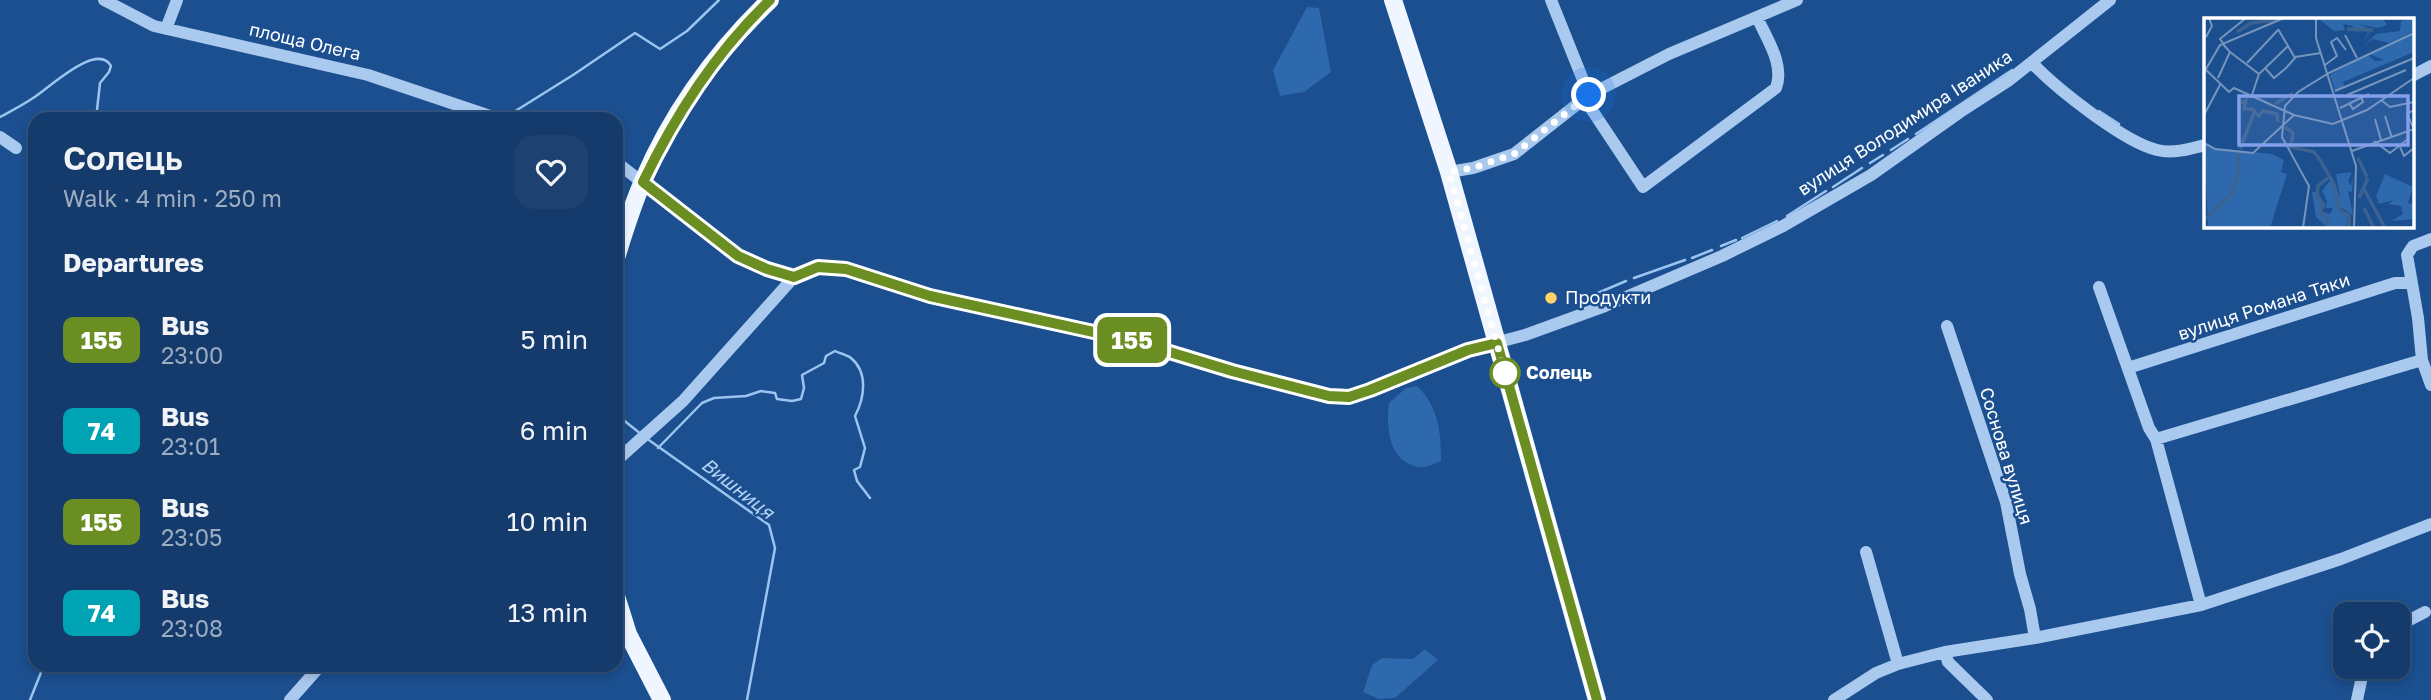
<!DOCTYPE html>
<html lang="en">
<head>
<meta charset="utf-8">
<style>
  :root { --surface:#143b6b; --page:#1d4271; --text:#f1f3f6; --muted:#9dadc1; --line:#33557e }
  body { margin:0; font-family:"Golos Text",sans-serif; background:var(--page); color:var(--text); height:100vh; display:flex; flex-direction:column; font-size:26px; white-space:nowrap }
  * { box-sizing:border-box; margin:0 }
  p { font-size:23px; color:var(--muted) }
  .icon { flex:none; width:38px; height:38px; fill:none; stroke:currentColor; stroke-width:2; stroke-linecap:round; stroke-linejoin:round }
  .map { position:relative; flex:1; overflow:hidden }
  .sheet { position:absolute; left:28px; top:112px; width:595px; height:560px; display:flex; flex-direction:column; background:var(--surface); border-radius:21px; box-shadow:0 4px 10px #0003,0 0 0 2px var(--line) }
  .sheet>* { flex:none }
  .badge { padding:0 14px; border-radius:10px; font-size:24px; line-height:46px }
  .tools { position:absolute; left:2333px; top:602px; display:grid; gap:14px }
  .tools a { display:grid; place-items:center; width:77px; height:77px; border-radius:14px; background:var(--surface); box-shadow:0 4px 10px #0003,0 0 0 2px var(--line); font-size:35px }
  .you { position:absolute; width:35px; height:35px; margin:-18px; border:5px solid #fff; border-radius:50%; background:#1a73e8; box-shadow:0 0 0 10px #1a73e833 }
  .map>.badge { position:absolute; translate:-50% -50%; box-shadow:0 0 0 4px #fff }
  h2 { padding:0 35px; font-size:26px; line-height:63px }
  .round { display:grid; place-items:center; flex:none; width:74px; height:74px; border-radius:21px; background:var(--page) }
  .overview { display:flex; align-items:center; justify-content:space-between; height:119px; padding:0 35px }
  h1 { font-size:33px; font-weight:600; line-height:52px }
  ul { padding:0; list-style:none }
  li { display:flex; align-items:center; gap:21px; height:91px; padding:0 35px }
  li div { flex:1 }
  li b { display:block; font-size:26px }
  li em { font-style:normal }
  li .badge { min-width:77px; font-weight:700; text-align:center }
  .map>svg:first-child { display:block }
  .green { fill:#2e69ad }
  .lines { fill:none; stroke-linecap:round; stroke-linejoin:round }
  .stream { stroke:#9cc4f0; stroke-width:2.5 }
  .minor { stroke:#a9c9ee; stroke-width:12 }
  .major { stroke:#f0f6ff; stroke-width:18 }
  .line-casing { stroke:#fff; stroke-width:16 }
  .line { stroke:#6b8e23; stroke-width:10 }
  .walk { stroke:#fff; stroke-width:7; stroke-dasharray:0 12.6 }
  .poi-dot { fill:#ffd166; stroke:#1b4f8f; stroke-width:2.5 }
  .stop-dot { fill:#fff; stroke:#6b8e23; stroke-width:3.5 }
  .labels { text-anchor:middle; stroke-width:5; stroke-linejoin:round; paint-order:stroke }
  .street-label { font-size:18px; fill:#fff; stroke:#1b4f8f }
  .poi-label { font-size:18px; fill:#fff; stroke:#1b4f8f; text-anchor:start }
  .stop-label { font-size:18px; font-weight:bold; fill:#fff; stroke:#1b4f8f; text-anchor:start }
  .water-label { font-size:19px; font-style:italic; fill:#b5d3f5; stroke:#1b4f8f }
  .inset-river { fill:none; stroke:#3c6290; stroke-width:3.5 }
  .inset-road { fill:none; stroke:#7695bc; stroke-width:2 }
  .view { fill:#839eea; fill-opacity:0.15; stroke:#839eea; stroke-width:3.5 }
  .inset-edge { fill:none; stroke:#fff; stroke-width:3.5 }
</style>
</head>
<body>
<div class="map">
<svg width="2431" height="700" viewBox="0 0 2431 700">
  <rect width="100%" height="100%" fill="#1b4f8f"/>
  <path class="green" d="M 1307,7 L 1319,8 L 1331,72 L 1304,92 L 1280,96 L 1273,70 Z
    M 1417,386 C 1439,407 1441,433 1441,461 C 1434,464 1426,468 1419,467 C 1388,462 1386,427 1389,403 L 1406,388 Z
    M 1425,649 L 1438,660 L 1395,698 L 1379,699 L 1363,692 L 1372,665 L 1382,658 L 1413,659 Z"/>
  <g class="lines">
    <path class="stream" d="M 2099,111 L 2119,124
      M 509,115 L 573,75 L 635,33 L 660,49 L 687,31 L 719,0
      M 0,117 C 11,111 23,105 33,98 C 48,89 97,41 111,66 L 109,72 L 100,83 L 96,119
      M 1916,134 L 2012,70
      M 1891,150 L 1908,139
      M 1870,163 L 1883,155
      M 1833,187 L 1862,168
      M 1787,216 L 1826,191
      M 1742,238 L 1777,221
      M 1721,246 L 1736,240
      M 1692,258 L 1712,250
      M 1634,278 L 1685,260
      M 1586,298 L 1626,281
      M 617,415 L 641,434
      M 646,438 L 769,525 L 775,548 L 747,700
      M 658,448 L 702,403 L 714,398 L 746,396 L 761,391 L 775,393 L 777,399 L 792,401 L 801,399 L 804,388 L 802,375 L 824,363 L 826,356 L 835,351 C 839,353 847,355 851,358 C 869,373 864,399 855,416 L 865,448 L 860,467 L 854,470 L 857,481 L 870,498
      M 30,700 L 44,665"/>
    <path class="minor" d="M 104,0 L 154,26 L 368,75 L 499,119
      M 1551,0 L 1589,95
      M 166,29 L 177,0
      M 2033,64 C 2057,89 2124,142 2157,150 C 2173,154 2190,149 2205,145
      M 2412,76 L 2431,66
      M 1584,98 L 1643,187 L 1776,88 C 1785,64 1766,38 1757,17
      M 0,137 L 16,148
      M 616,162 L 738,256 L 767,269 L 794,277
      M 1449,172 L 1473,168 L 1514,154 L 1589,95 L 1669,54 L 1797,0
      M 2431,239 L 2413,246 L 2407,255 L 2418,318 L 2422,360 L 2431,385
      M 2099,287 L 2149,428 L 2156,439 L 2201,605
      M 1947,326 L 2006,502 L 2020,574 L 2030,609 L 2035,638
      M 2128,368 L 2395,283 L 2411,283
      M 2156,439 L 2422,360
      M 616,461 L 683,401 L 794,277 L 818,267 L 846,269 L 930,296 L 1130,340 L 1281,385 L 1329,396 L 1349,397 L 1468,350 L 1525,335 L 1605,306 L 1722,256 L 1783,226 L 1871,175 L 1960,112 L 2008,81 L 2110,0
      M 1866,552 L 1898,664
      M 2398,626 L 2425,612
      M 1945,652 L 1948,662 L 1987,700
      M 290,700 L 321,665
      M 1834,700 L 1876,673 L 1898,664 L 1945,652 L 2035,638 L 2201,605 L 2341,559 L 2431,524
      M 2357,700 L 2364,667"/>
    <path class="major" d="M 1393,0 L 1449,172 L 1597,700
      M 616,258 C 624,232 632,206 643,181 C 672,113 717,51 770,0
      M 616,596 L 628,634 L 662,700"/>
  </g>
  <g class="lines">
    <defs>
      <path id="line" d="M 770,0 C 715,53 676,114 643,182 L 738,256 L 767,269 L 794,277 L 818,267 L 846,269 L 930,296 L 1130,340 L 1232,371 L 1329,396 L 1349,397 L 1370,390 L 1468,350 L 1497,343 L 1597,700"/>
    </defs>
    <use href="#line" class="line-casing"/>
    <use href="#line" class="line"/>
    <path class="walk" d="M 1505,373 L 1449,172 L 1473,168 L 1514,154 L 1589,95"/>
  </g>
  <circle class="poi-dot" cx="1551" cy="298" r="7"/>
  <circle class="stop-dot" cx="1505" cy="373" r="14"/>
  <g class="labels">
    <g class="street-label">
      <text transform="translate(305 42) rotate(13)" y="6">площа Олега</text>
      <text transform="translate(1905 123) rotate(-33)" y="6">вулиця Володимира Іваника</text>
      <text transform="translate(2264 307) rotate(-18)" y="6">вулиця Романа Тяки</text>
      <text transform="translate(2006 456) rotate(73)" y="6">Соснова вулиця</text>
    </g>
    <g class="poi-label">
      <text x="1565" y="304">Продукти</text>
    </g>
    <g class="stop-label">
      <text x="1526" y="379">Солець</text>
    </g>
    <g class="water-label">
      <text transform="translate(738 488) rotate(38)" y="7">Вишниця</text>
    </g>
  </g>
  <g transform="translate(2204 18)">
    <rect width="210" height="210" fill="#1b4f8f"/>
    <path d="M 114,0 L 184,0 L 179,1 L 183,7 L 174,10 L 153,6 L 167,11 L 160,24 L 164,14 L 160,12 L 152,14 L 149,8 L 139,6 L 141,12 L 130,13 ZM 209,0 L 210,13 L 185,25 L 169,21 L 157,31 L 172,16 L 196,13 L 197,3 ZM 210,16 L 210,34 L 139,64 L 141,70 L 131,73 L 126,57 L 163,36 L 171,43 L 180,42 L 165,36 ZM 0,124 L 10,130 L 68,136 L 80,142 L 77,154 L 83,156 L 66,210 L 0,210 L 4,206 ZM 148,154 L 144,163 L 147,168 L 149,158 L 148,174 L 144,173 L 149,197 L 136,189 L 143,198 L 143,210 L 124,210 L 112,199 L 108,174 L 113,174 L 122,187 L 117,193 L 126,196 L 129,190 L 122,190 L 123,183 L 118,173 L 128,160 L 136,179 L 132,156 ZM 181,156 L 209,169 L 204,185 L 210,186 L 210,201 L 187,203 L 199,196 L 197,188 L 184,186 L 190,182 L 175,186 L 172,178 Z" fill="#2e69ad"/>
    <path class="inset-river" d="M 143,11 L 169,12M 33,14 L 47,5 L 71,2M 37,85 L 42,82 L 40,91 L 48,91 L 55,98 L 59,93 L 73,96 L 74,104M 71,86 L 89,75M 81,109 L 89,115 L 87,129 L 110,134 L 116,142 L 130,166 L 136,193 L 145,197 L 145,210M 36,131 L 50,95M 154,140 L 163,159M 160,171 L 181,210M 155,180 L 164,160M 160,190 L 170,210M 0,202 L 27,177 L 35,154 L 34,136M 123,210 L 124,201 L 116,195 L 119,187 L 113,179 L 114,168 L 124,160"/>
    <path class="inset-road" d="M 112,0 L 112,20 L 152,148 L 150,210M 141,17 L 153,40M 2,19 L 8,8 L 5,0M 19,25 L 16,21 L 42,0M 26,34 L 55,56M 91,39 L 117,35M 43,45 L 74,12M 121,47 L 133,38 L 127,24 L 133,20 L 142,32M 0,50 L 25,74 L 30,70 L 90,97M 61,50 L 70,60 L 82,50 L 91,40 L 84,28M 2,51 L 16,27 L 80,0M 14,60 L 26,34 L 18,25M 131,73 L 210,40M 143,77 L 202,52M 47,80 L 55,56 L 84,28 L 74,11M 177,82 L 186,89 L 210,84M 145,85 L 149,91 L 159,84 L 157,79M 136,90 L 165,76M 0,97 L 17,65M 181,98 L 188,120M 171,101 L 177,122M 210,111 L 203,96 L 210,92M 170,123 L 186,135 L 204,121M 0,125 L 11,131 L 49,135 L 90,97 L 129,106 L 163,92 L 210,60M 196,129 L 200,138 L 210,130M 148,133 L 210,111M 99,210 L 105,168 L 78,119 L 81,88 L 94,74 L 125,55 L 210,15"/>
    <path class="view" d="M 35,78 L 204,78 L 204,127 L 35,127 Z"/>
    <rect width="210" height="210" class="inset-edge"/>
  </g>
</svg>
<div class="tools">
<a><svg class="icon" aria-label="locate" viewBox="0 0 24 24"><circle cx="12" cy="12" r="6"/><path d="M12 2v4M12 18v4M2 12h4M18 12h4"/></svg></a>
</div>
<div class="you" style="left:1589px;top:95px"></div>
<b class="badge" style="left:1132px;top:340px;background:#6b8e23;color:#fff">155</b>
<section class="sheet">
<div class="overview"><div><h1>Солець</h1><p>Walk · 4 min · 250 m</p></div><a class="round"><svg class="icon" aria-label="heart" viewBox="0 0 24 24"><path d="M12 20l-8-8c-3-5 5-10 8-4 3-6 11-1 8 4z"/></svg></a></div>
<h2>Departures</h2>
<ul>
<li><span class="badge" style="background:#6b8e23;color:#fff">155</span><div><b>Bus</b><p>23:00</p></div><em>5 min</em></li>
<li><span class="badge" style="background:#00a3b4;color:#fff">74</span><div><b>Bus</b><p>23:01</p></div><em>6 min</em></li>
<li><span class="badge" style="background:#6b8e23;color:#fff">155</span><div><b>Bus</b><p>23:05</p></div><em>10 min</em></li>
<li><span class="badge" style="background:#00a3b4;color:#fff">74</span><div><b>Bus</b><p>23:08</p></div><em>13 min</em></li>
</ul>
</section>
</div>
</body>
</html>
